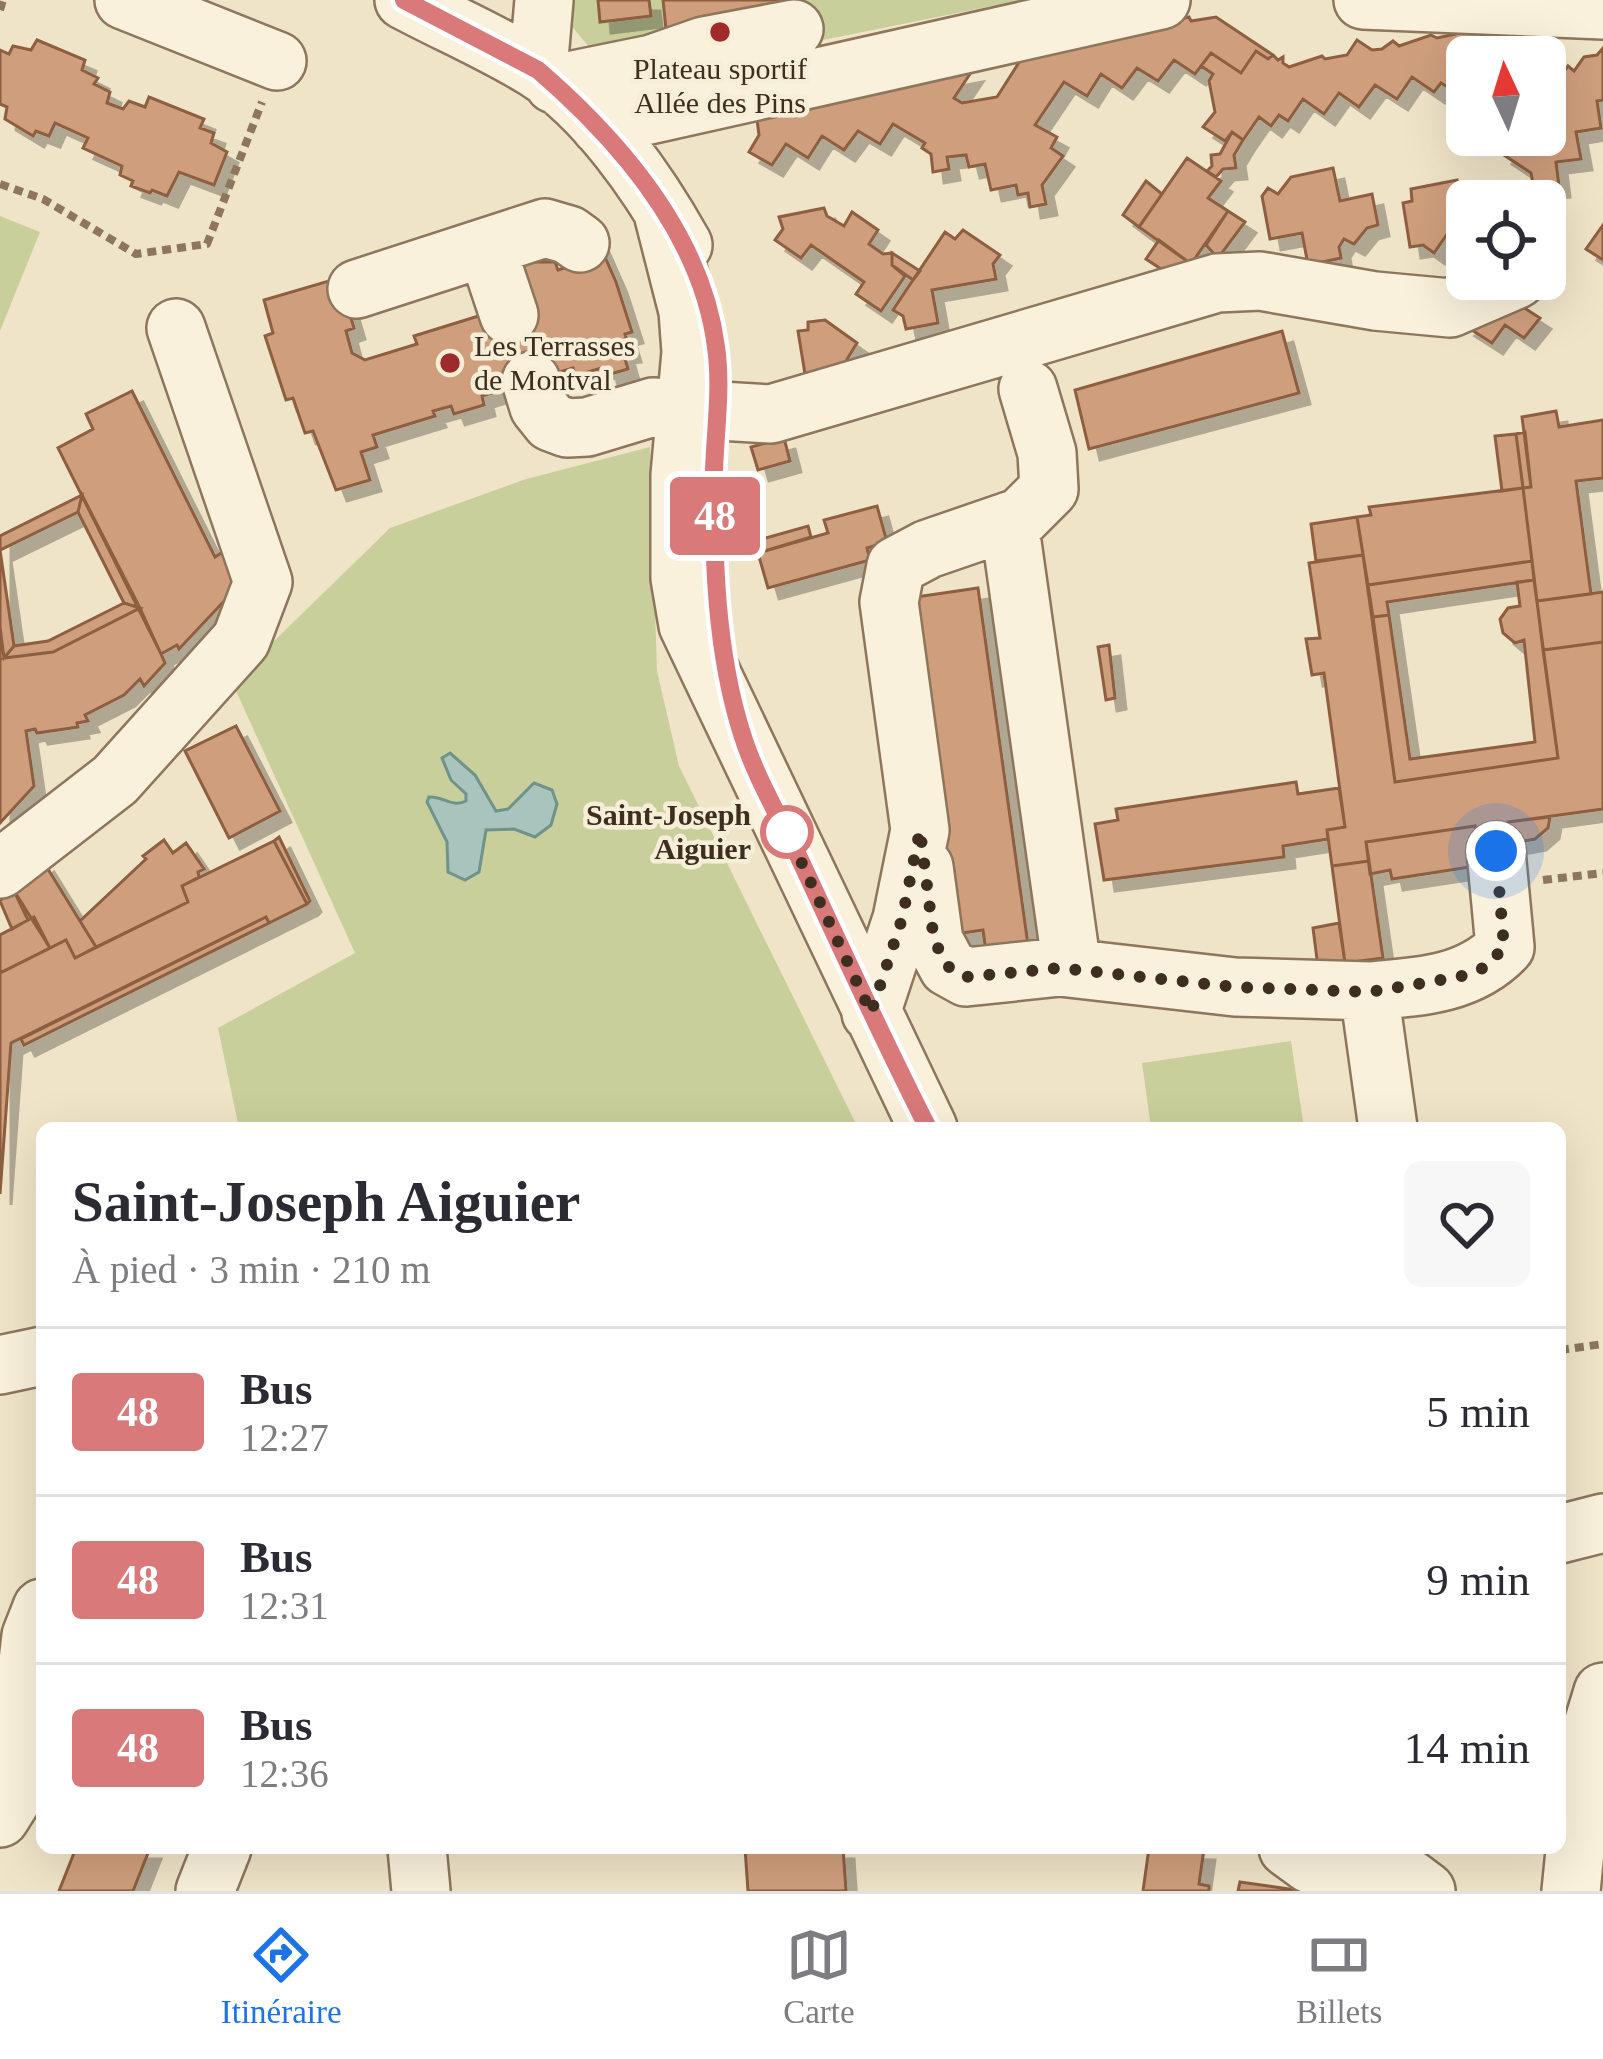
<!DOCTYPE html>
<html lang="fr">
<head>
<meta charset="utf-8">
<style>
  :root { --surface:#fff; --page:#f7f7f7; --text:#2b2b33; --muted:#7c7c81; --line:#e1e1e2; --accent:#1a73e8 }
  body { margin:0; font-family:Georgia,serif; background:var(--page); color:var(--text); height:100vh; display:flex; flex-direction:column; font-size:45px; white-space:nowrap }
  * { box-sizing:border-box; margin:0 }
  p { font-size:39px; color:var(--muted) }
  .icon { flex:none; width:66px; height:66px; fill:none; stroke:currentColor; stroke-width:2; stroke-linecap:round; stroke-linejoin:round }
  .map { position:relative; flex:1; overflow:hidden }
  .drawer { position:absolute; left:36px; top:1122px; width:1530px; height:732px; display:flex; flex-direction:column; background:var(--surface); border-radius:18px; box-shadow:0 12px 48px #0002 }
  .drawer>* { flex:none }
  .badge { padding:0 24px; border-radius:9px; font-size:42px; line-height:78px }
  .needle { width:78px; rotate:356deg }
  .buttons { position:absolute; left:1446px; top:36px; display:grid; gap:24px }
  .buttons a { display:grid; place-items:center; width:120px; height:120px; border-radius:18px; background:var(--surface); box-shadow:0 12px 48px #0002; font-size:60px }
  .you { position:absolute; width:60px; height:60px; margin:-30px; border:9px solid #fff; border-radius:50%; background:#1a73e8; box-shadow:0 0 0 18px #1a73e833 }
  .map>.badge { position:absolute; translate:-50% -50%; box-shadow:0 0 0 6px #fff }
  .round { display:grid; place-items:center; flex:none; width:126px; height:126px; border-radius:18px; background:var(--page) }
  .summary { display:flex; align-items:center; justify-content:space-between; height:204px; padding:0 36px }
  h1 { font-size:57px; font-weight:600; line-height:90px }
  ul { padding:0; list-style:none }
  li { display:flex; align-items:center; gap:36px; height:168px; padding:0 36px; border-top:3px solid var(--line) }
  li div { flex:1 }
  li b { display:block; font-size:45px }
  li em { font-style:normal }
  li .badge { min-width:132px; font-weight:700; text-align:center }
  .menu { display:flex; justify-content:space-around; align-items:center; height:168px; border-top:3px solid var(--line); background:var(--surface); font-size:33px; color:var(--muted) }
  .menu a { display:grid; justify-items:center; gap:6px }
  .menu .selected { color:var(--accent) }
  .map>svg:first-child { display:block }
  .green { fill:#c9cf9b }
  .water { fill:#a9c4bc; stroke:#6f938a; stroke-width:3 }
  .building { fill:#cf9f7d; stroke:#8d5f41; stroke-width:3; filter:url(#shadow) }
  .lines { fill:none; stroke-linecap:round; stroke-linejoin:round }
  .minor-casing { stroke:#8d765c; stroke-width:62 }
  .path { stroke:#8d765c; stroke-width:8; stroke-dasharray:9 6; stroke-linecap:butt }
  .minor { stroke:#faf1dc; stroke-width:57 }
  .line-casing { stroke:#fff; stroke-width:27 }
  .line { stroke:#d9797a; stroke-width:18 }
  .walk { stroke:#3d2e20; stroke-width:12; stroke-dasharray:0 21.6 }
  .poi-dot { fill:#9e2a2b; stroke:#f7eed8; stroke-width:4.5 }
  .stop-dot { fill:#fff; stroke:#d9797a; stroke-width:6 }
  .labels { text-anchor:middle; stroke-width:9; stroke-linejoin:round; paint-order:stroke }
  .poi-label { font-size:30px; fill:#3d2e20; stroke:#f7eed8 }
  .stop-label { font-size:30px; font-weight:bold; fill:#3d2e20; stroke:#f7eed8; text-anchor:end }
</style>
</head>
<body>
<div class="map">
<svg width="1603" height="1891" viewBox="0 0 1603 1891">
  <defs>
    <filter id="shadow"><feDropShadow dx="11" dy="11" stdDeviation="0" flood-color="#0004"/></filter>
  </defs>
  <rect width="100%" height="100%" fill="#f0e4c8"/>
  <path class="green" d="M 517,0 L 1022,0 L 608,83 L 595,54 L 558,10 Z
    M 0,216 L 40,232 L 0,331 Z
    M 650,447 L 657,671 L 679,766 L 858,1128 L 239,1128 L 218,1028 L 355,953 L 232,682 L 390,528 L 526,479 Z
    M 1291,1041 L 1304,1128 L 1151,1128 L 1142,1063 Z"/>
  <path class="water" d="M 450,753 L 475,775 L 496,811 L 508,809 L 534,783 L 552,790 L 557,804 L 551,825 L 535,837 L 514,829 L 486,830 L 479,872 L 465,880 L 448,872 L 447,842 L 427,802 L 429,797 C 443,796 452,808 466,801 L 466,794 L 451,780 L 442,758 Z"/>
  <path class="building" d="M 598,0 L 649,0 L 651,16 L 600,22 Z
    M 663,0 L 782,0 L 784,16 L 666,29 Z
    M 1189,17 L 1191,21 L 1216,17 L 1273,55 L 1268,59 L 1256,51 L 1241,73 L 1211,53 L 1195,74 L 1174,60 L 1158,81 L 1137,68 L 1122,88 L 1101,74 L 1087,96 L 1064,82 L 1035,125 L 1057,137 L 1051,148 L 1063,156 L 1042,185 L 1046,204 L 1030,207 L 1028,193 L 1018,195 L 1016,185 L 991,190 L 985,164 L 969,167 L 966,155 L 947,157 L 949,169 L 933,172 L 931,154 L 922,148 L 925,143 L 893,124 L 880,144 L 858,131 L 844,150 L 822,136 L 808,158 L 786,144 L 772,165 L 749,152 L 759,135 L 756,112 L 972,71 L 954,98 L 962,103 L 997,97 L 1025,53 Z
    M 1474,30 L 1514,57 L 1467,57 L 1467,105 L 1460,100 L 1462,96 L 1441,83 L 1434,92 L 1412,77 L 1397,99 L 1375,85 L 1359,107 L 1339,93 L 1324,114 L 1303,99 L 1288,121 L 1279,115 L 1271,126 L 1259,117 L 1243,140 L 1232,132 L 1225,141 L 1203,127 L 1215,112 L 1209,81 L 1213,74 L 1201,66 L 1211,53 L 1241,73 L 1256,51 L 1268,59 L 1273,55 L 1278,60 L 1283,57 L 1283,63 L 1289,67 L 1322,56 L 1325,59 L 1347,55 L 1357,40 L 1372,50 L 1382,49 L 1393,41 L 1399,46 L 1431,35 L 1437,38 Z
    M 37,40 L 85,60 L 82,70 L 98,78 L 94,84 L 110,92 L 107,103 L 123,109 L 129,101 L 145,107 L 149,97 L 204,119 L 200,128 L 214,133 L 211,143 L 227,152 L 214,185 L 179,172 L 167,196 L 152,190 L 150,193 L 131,186 L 133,181 L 120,175 L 122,166 L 83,148 L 88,138 L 55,123 L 49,136 L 36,131 L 33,136 L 5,119 L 7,107 L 0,104 L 0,50 L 9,54 L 13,46 L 31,50 Z
    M 1603,48 L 1603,100 L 1597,101 L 1601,128 L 1576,132 L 1581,159 L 1556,162 L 1559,186 L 1534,190 L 1531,173 L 1501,153 L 1507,144 L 1500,136 L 1545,135 L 1545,73 L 1565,70 L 1568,66 L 1574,71 L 1584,57 L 1597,55 Z
    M 1232,132 L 1243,140 L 1234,155 L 1236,168 L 1223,169 L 1216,177 L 1207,171 L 1212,166 L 1211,155 L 1220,154 Z
    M 1187,158 L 1221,181 L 1208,198 L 1228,211 L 1191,264 L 1139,227 Z
    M 1333,168 L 1340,201 L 1372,194 L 1378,225 L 1367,228 L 1354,244 L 1344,239 L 1339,247 L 1341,258 L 1308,265 L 1302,233 L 1270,239 L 1262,196 L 1268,188 L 1278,194 L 1291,177 Z
    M 1457,180 L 1458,190 L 1470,201 L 1434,253 L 1423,245 L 1410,247 L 1403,203 L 1412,201 L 1411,189 Z
    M 1146,181 L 1162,194 L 1139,227 L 1123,215 Z
    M 824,208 L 827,216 L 844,226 L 852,212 L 878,230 L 869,244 L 883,254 L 892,253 L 892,265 L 905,276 L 881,311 L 856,294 L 864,282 L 811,245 L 801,258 L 775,240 L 783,229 L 779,217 Z
    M 1228,211 L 1245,222 L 1218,258 L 1206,245 Z
    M 1603,225 L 1603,260 L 1586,249 Z
    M 963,230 L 1000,255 L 993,264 L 996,279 L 932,290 L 938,323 L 906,329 L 903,316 L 893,310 L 945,232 L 955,239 Z
    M 597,239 L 616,282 L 632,332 L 625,334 L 630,351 L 623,352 L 628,369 L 607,375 L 605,367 L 575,376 L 573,368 L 482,396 L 484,405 L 454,414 L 451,406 L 433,411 L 435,416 L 373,435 L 377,447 L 361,452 L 370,480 L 336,490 L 313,431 L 305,433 L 293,398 L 286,400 L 265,336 L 273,333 L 264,300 L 339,278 L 354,328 L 346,331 L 352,353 L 365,360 L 417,344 L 414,336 L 498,310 L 500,318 L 536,307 L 522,262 L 555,262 L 558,270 L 573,265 Z
    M 1159,240 L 1191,264 L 1181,282 L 1146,259 Z
    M 892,253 L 920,271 L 913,280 L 892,265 Z
    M 1509,298 L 1540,318 L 1524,338 L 1505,325 L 1492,343 L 1464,325 Z
    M 825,320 L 857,343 L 833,382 L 805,374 L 798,331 L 808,330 L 808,322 Z
    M 1282,331 L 1299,393 L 1089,449 L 1075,390 Z
    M 132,391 L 215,557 L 226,550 L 243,581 L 179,649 L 177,645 L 161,654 L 58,448 L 93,429 L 86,414 Z
    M 1556,411 L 1559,427 L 1603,420 L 1603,478 L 1576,481 L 1591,594 L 1537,601 L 1523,488 L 1531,487 L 1522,417 Z
    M 1525,432 L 1531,487 L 1523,488 L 1516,434 Z
    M 1516,434 L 1523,488 L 1502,491 L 1495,436 Z
    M 784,438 L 790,461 L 758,470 L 751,447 Z
    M 1523,488 L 1532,561 L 1368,585 L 1357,517 L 1371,515 L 1369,507 Z
    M 82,495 L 78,512 L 0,550 L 0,536 Z
    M 82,495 L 140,608 L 124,603 L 78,512 Z
    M 877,506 L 887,542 L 867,548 L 870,560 L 768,588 L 758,553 L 828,533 L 824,520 Z
    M 1357,517 L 1363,555 L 1316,561 L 1311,524 Z
    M 808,526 L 811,537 L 758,553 L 755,541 Z
    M 0,550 L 14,646 L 4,658 L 0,627 Z
    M 1363,555 L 1395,782 L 1558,758 L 1543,650 L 1603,642 L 1603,809 L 1508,822 L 1509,836 L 1477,840 L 1475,826 L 1366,842 L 1369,861 L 1332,866 L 1327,830 L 1345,827 L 1324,673 L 1312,675 L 1306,639 L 1320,638 L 1309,563 Z
    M 1532,561 L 1534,580 L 1387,602 L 1389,615 L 1373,617 L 1368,585 Z
    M 1534,580 L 1558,758 L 1395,782 L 1373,617 L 1389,615 L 1410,759 L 1535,742 L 1524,640 L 1515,643 L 1503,633 L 1500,619 L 1508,608 L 1520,606 L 1517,582 Z
    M 978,588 L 1030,959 L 988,967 L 983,930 L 955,934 L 909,598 Z
    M 1603,592 L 1603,642 L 1543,650 L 1537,601 Z
    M 124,603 L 140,608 L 53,652 L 4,658 L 14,646 L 48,641 Z
    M 140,608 L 165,663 L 144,686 L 140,679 L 124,695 L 85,715 L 88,721 L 77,723 L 78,727 L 37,733 L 35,729 L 26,731 L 34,786 L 0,823 L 0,627 L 4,658 L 53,652 Z
    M 1109,645 L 1115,698 L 1106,700 L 1098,647 Z
    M 236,726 L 280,811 L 229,838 L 185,751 Z
    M 1296,782 L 1298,794 L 1339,788 L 1345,827 L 1327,830 L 1328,839 L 1283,846 L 1284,857 L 1104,880 L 1095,824 L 1118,820 L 1116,809 Z
    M 1550,817 L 1548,828 L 1535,839 L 1481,849 L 1509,836 L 1508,822 Z
    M 1475,826 L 1483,865 L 1392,879 L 1390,870 L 1370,874 L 1366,842 Z
    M 279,837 L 310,901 L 307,904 L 274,841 Z
    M 164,840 L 173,853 L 186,843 L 204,869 L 198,872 L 199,877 L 182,886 L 188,902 L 96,947 L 80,921 L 146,859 L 143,856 Z
    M 274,841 L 307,904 L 269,923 L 266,917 L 11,1043 L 0,1194 L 0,973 L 66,940 L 75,958 L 188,902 L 182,886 Z
    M 43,861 L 96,947 L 75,958 L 66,940 L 50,948 L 13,889 Z
    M 1369,861 L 1383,958 L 1345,963 L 1332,866 Z
    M 13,889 L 28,920 L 12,929 L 0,901 Z
    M 34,917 L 50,948 L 0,973 L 0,935 Z
    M 266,917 L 269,923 L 24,1045 L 21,1039 Z
    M 1339,923 L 1345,963 L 1318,967 L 1313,928 Z
    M 76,1848 L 150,1848 L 133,1891 L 59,1891 Z
    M 745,1848 L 843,1848 L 846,1891 L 748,1891 Z
    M 1149,1848 L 1204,1849 L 1199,1884 L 1209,1886 L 1209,1891 L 1143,1891 Z
    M 1240,1882 L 1303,1891 L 1238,1891 Z"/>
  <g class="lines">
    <defs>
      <path id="minor" d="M 124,0 L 277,61
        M 404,0 C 447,23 494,43 536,69 C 596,107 649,184 683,245
        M 1363,0 L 1603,10
        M 538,70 L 544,0
        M 554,84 L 652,64 L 704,46 L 794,29
        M 600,126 L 1161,0
        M 663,213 L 688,311 L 691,352 L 680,475 L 680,578 L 688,625 L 928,1128
        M 487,249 L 509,315
        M 357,289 L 545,228 L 569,235 L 580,243
        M 531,381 L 539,407 L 551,422 L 567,428 L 587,427 L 653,407 L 771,414 L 1217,283 L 1260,281 L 1375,301 L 1450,308 L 1517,279
        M 1009,521 L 1072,968
        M 924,867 L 934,941 L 948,967 L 966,977 L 1060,967 L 1235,987 L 1369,991
        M 0,869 L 115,780 L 241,640 L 263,582 L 176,328
        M 871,1013 L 902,919 L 920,830 L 889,602 L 896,566 L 928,549 L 1021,517 L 1049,489 L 1047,453 L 1028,389
        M 1388,1128 L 1369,991 C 1418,987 1469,985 1505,947 L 1496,851
        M 0,1365 L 42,1356
        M 1560,1534 L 1603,1523
        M 0,1818 L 12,1799 L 31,1636 L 42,1608
        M 417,1848 L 421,1891
        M 1288,1848 L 1310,1864 L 1410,1879 L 1426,1891
        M 205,1891 L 222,1848
        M 1571,1891 L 1585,1751 L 1603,1692"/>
    </defs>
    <use href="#minor" class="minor-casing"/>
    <path class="path" d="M 0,10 L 3,0
      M 0,184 L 43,199 L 136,254 L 207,244 L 262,102
      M 1543,880 L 1603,873
      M 1560,1350 L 1603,1344"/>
    <use href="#minor" class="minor"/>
  </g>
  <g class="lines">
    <defs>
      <path id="line" d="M 404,0 L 538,70 C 619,140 702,236 716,347 C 722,388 715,432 714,473 C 713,559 716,652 742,734 C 756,779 783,823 803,866 C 844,954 884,1042 928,1128"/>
    </defs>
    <use href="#line" class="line-casing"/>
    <use href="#line" class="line"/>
    <path class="walk" d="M 787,832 L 781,818 L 871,1013 L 902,919 L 920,830 L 934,941 L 949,967 L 966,977 L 1060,968 L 1235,987 L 1369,992 L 1459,977 L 1486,967 L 1504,947 L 1496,851"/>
  </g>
  <g class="poi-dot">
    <circle cx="720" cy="32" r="12"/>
    <circle cx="450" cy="363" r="12"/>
  </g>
  <circle class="stop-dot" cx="787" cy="832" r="24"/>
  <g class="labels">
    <g class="poi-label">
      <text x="720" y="79">Plateau sportif<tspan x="720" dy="34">Allée des Pins</tspan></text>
      <text x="474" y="356" text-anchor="start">Les Terrasses<tspan x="474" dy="34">de Montval</tspan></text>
    </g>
    <g class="stop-label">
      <text x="751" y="825">Saint-Joseph<tspan x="751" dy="34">Aiguier</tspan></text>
    </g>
  </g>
</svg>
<div class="buttons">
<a><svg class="needle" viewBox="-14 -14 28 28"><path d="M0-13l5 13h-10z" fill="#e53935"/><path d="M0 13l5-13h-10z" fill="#7c7c81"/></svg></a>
<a><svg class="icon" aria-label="locate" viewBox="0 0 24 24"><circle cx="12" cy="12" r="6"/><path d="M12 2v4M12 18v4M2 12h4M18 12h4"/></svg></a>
</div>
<div class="you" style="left:1496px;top:851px"></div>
<b class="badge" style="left:715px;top:516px;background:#d9797a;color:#fff">48</b>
<section class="drawer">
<div class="summary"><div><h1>Saint-Joseph Aiguier</h1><p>À pied · 3 min · 210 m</p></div><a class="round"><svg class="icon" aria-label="heart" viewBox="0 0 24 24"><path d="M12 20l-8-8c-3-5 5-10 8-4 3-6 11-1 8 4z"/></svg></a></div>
<ul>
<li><span class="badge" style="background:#d9797a;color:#fff">48</span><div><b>Bus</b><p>12:27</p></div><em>5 min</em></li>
<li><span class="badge" style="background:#d9797a;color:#fff">48</span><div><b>Bus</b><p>12:31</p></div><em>9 min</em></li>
<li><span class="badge" style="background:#d9797a;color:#fff">48</span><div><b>Bus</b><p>12:36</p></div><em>14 min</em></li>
</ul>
</section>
</div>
<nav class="menu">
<a class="selected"><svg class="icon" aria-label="directions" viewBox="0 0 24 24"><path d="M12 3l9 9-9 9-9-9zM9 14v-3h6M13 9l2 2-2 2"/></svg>Itinéraire</a>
<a><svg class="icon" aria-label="map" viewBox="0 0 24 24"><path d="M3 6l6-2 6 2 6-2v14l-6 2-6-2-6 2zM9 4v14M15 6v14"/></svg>Carte</a>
<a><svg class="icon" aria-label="tickets" viewBox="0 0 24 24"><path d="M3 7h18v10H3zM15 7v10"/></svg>Billets</a>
</nav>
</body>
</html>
